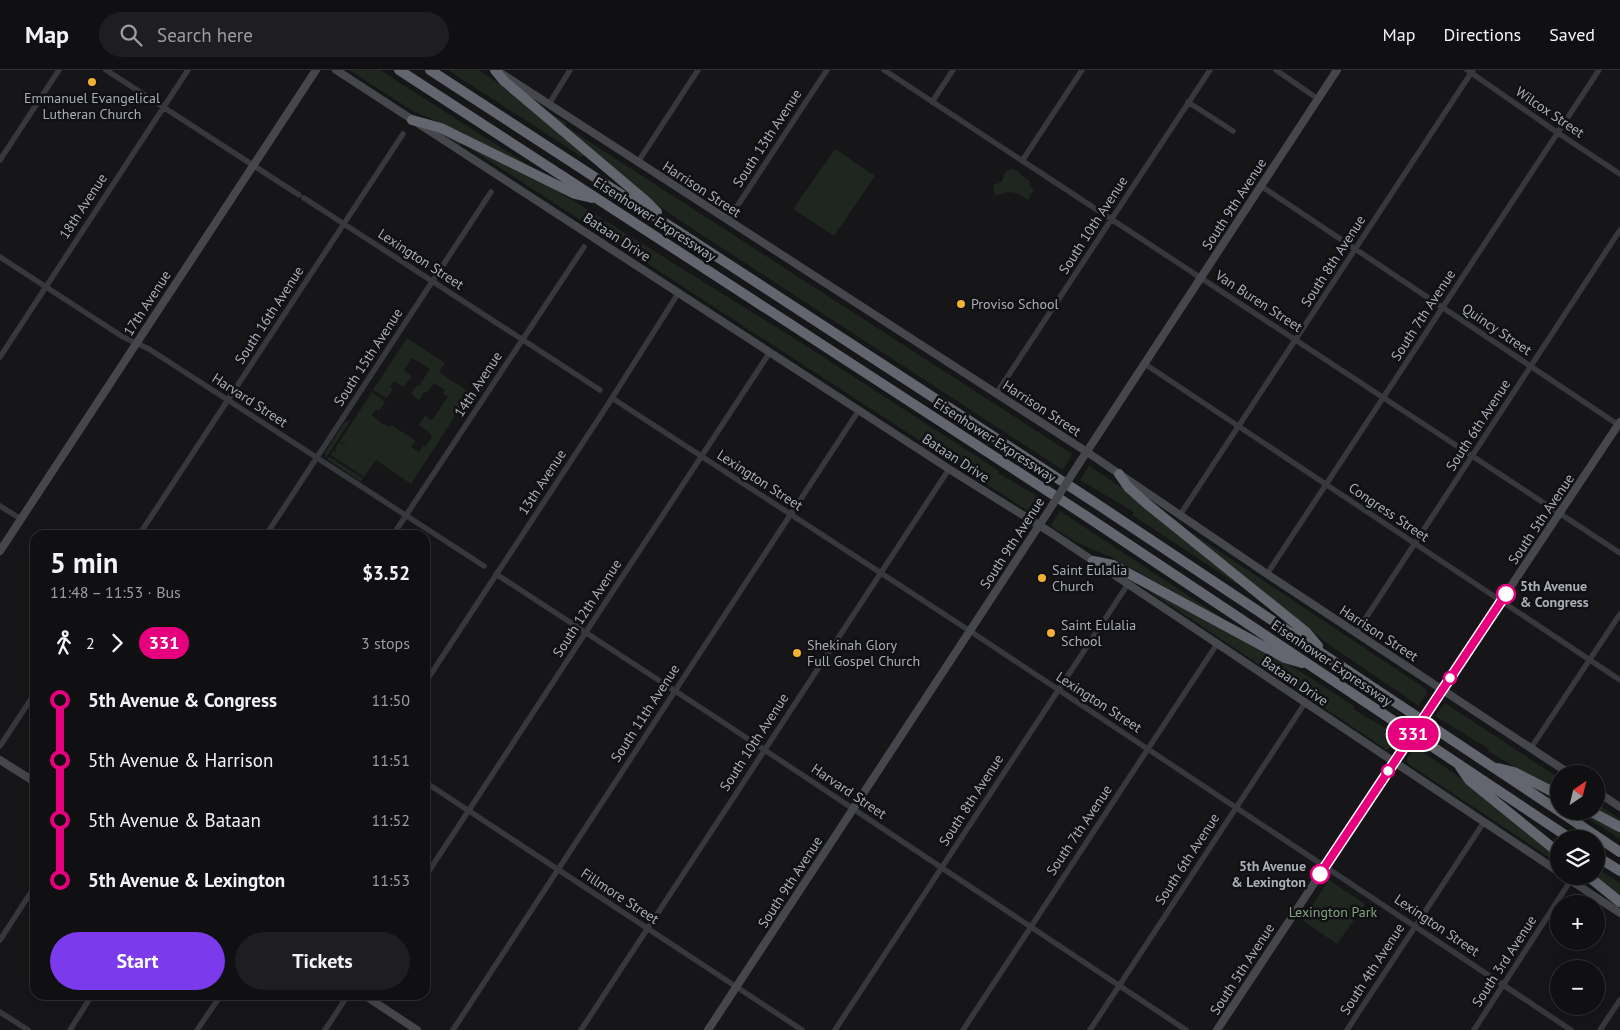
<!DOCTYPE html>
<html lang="en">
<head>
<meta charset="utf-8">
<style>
  :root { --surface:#101012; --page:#1e1e20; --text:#f1f3f6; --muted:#9c9d9f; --line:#303032; --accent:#7c3aed }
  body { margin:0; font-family:"PT Sans",sans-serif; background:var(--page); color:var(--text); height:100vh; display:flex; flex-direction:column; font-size:19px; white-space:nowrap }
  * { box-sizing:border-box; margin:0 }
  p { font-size:16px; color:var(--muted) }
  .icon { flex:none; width:28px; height:28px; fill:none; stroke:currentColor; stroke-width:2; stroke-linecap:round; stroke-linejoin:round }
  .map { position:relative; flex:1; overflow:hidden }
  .sheet { position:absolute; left:30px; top:460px; width:400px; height:470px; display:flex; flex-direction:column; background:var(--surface); border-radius:15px; box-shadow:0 5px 20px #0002,0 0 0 1px var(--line) }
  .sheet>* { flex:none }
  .badge { padding:0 10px; border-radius:16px; font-size:18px; line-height:32px }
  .needle { width:32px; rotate:35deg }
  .tools { position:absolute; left:1550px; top:695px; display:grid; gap:10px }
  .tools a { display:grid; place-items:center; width:55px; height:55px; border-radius:50%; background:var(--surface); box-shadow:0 5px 20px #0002,0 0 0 1px var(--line); font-size:25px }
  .map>.badge { position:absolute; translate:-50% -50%; box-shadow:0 0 0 2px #fff }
  .legs { display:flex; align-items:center; gap:8px; height:55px; padding:0 20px; font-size:16px }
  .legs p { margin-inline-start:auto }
  .summary { display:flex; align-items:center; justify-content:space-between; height:85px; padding:0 20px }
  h1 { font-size:28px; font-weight:800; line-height:38px }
  .primary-button { display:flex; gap:10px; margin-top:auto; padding:10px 20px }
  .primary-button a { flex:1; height:58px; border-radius:30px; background:var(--accent); color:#fff; font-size:20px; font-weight:800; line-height:58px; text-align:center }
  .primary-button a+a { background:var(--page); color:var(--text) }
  ul { padding:0 20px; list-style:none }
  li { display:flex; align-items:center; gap:18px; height:60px; font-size:19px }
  li i { display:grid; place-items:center; width:8px; height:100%; margin:0 6px; background:currentColor }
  li i::after { content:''; width:12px; height:12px; margin:-6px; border:4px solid; border-radius:50%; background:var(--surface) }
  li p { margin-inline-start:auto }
  li:first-child i { background:linear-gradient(#0000 50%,currentColor 0) }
  li:last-child i { background:linear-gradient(currentColor 50%,#0000 0) }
  header { display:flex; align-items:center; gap:30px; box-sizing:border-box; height:70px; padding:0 25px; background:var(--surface); border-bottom:1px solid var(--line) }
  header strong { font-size:24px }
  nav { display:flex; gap:28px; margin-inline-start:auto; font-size:18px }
  .search { width:350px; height:45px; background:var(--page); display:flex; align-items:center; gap:12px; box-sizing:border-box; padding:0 18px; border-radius:28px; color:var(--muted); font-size:19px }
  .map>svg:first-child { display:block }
  .green { fill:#1e261f }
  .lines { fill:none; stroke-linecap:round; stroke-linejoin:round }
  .street { stroke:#37383d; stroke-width:5.5 }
  .secondary { stroke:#45474d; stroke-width:8 }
  .highway { stroke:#63666e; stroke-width:10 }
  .secondary-bridge { stroke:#45474d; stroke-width:8 }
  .line-1-casing { stroke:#fff; stroke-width:11 }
  .line-1 { stroke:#e6007e; stroke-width:8 }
  .poi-dot { fill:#f2b134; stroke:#111113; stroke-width:2 }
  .stop-1-dot { fill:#fff; stroke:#e6007e; stroke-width:2.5 }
  .labels { text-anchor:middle; stroke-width:5; stroke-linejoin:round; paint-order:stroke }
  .poi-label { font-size:14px; fill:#a8adb8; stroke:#111113; text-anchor:start }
  .street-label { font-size:14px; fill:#a8adb8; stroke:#111113 }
  .stop-label { font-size:14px; font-weight:bold; fill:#a8adb8; stroke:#111113; text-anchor:start }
  .park-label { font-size:14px; fill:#7fa381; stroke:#111113 }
</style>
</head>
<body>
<header>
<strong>Map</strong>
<div class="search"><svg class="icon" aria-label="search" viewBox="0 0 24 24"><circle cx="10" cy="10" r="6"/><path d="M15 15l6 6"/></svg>Search here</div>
<nav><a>Map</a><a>Directions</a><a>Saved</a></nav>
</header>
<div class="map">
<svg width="1620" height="960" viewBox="0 0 1620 960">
  <rect width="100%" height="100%" fill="#161618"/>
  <path class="green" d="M 349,0 L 380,0 L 525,93 L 524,94 L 466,66 L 464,63 L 413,41 Z
    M 448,0 L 479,0 L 501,15 L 585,84 L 582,87 Z
    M 534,32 L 566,53 L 565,56 L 1072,384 L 1063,400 L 673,146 L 637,119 Z
    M 440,62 L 535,107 L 797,270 L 999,401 L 998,403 L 1044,430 L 1034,444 L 1031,443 L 462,73 L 460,75 Z
    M 835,79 L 875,106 L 834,166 L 793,139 Z
    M 1012,99 C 1020,101 1023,108 1030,111 L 1030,116 L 1034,120 L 1028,130 C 1015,121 1010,120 995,126 L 993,115 L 1002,112 L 1005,102 Z
    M 407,268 L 445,293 L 439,302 L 470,323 L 411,414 L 376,390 L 364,407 L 331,385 L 333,380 L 335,382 L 336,380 L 335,379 L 339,372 L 349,378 L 340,371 L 372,322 L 385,332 L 379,341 L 376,339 L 372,345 L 384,355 L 385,354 L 390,357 L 391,355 L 415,370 L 411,377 L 419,382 L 423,376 L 425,377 L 432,367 L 430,365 L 431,364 L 419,355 L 425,346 L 432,350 L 448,327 L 443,323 L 445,320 L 434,313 L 427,323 L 425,321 L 419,330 L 411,324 L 417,315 L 419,316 L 430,299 L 412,288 L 404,300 L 412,306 L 404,317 L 394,311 L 390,317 L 393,319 L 387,328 L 373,320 Z
    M 350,351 L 326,388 L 325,382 L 345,352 Z
    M 329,387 L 363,408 L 361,412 L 327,389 Z
    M 1089,396 L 1121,417 L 1238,512 L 1237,514 L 1132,445 L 1134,442 L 1080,410 Z
    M 1154,436 L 1181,453 L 1180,455 L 1426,619 L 1427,623 L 1419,636 L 1328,574 Z
    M 1060,441 L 1225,550 L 1115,489 L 1076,472 L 1054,458 L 1051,455 Z
    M 1117,502 L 1128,506 L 1295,598 L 1354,636 L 1353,639 L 1399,666 L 1390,678 L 1387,680 L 1137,513 L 1135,515 Z
    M 1445,633 L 1559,708 L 1559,721 L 1518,699 L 1488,681 L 1489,679 L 1435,646 Z
    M 1415,677 L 1452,702 L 1559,787 L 1559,794 L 1407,693 L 1407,689 Z
    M 1596,733 L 1620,749 L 1620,753 L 1596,740 Z
    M 1577,741 L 1583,741 L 1620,761 L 1620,769 Z
    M 1596,798 L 1620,813 L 1620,827 L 1594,806 L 1596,806 Z
    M 1329,810 L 1365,834 L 1337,874 L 1302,850 Z"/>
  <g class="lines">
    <path class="street" d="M 106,0 L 299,125
      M 884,0 L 1620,483
      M 1276,0 L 1318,29
      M 1467,0 L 1558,63 L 1620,104
      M 932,32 L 953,0
      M 1188,32 L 1233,61
      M 549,34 L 570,0
      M 0,90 L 59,0
      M 1022,91 L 1082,0
      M 638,92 L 698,0
      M 1261,116 L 1620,356
      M 304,128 L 600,320
      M 728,150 L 827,0
      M 0,187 L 123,267 L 149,279 L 484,496
      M 0,287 L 188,0
      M 1145,294 L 1620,610
      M 996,324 L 1210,0
      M 612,328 L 970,561 L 1571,960
      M 0,436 L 21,449
      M 1180,445 L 1473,0
      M 139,465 L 403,64
      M 266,465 L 491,122
      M 393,465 L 584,177
      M 496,504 L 718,649 L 1186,960
      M 1267,504 L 1599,0
      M 1356,563 L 1620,160
      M 425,613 L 607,336 L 679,222
      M 0,676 L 35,623
      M 1531,678 L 1620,544
      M 425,712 L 802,960
      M 425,807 L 770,282
      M 0,870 L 35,816
      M 0,942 L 28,960
      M 70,960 L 92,925
      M 197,960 L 221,925
      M 325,960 L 348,925
      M 453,960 L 859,340
      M 581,960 L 949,399
      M 835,960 L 1128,514
      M 963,960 L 1217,574
      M 1090,960 L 1305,633
      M 1347,960 L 1484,752
      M 1474,960 L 1571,810
      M 1600,960 L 1620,930"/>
    <path class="secondary" d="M 336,0 L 949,399 L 1053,464 L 1559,802
      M 499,2 L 1087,382 L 1267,504 L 1570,704
      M 1080,392 L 1337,0
      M 0,481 L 316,0
      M 1436,629 L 1620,352
      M 0,690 L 35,712
      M 1596,721 L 1620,737
      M 1564,806 L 1620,843
      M 364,925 L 417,960
      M 708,960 L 1042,451
      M 1217,960 L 1397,688"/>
    <path class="highway" d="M 399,0 L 1086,446 L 1571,769
      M 430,0 L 1091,430 L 1559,741
      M 495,0 L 504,11 L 646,131 L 657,142
      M 412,50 L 441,58 L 575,124 L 592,128
      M 1119,404 L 1128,417 L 1147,434 L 1306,562 L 1318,576
      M 1093,491 L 1113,495 L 1285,588 L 1302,593
      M 1460,697 L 1469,710 L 1559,783
      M 1498,698 L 1514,702 L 1559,725
      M 1559,741 L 1620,782
      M 1590,741 L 1620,757
      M 1596,786 L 1620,801
      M 1588,806 L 1620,832"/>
    <path class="secondary-bridge" d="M 1044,448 L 1080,392
      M 1399,684 L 1436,629"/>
  </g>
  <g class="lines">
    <defs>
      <path id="line-1" d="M 1320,804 L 1506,524"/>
    </defs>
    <use href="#line-1" class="line-1-casing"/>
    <use href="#line-1" class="line-1"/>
  </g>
  <g class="poi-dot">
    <circle cx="92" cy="12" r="5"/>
    <circle cx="961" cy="234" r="5"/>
    <circle cx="1042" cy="508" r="5"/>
    <circle cx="1051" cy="563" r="5"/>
    <circle cx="797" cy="583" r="5"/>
  </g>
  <g class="stop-1-dot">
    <circle cx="1506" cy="524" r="9"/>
    <circle cx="1450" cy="608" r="6"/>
    <circle cx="1388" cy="701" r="6"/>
    <circle cx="1320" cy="804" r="9"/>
  </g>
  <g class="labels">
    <g class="poi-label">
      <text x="92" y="33" text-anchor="middle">Emmanuel Evangelical<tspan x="92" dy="16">Lutheran Church</tspan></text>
      <text x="971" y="239">Proviso School</text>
      <text x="1052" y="505">Saint Eulalia<tspan x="1052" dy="16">Church</tspan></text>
      <text x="1061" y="560">Saint Eulalia<tspan x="1061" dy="16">School</tspan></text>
      <text x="807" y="580">Shekinah Glory<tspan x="807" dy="16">Full Gospel Church</tspan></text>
    </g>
    <g class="street-label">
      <text transform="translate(1550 42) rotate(34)" y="5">Wilcox Street</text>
      <text transform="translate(767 68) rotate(-57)" y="5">South 13th Avenue</text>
      <text transform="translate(702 119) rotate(33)" y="5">Harrison Street</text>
      <text transform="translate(1234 134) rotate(-57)" y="5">South 9th Avenue</text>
      <text transform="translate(83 136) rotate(-57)" y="5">18th Avenue</text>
      <text transform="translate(655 149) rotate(33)" y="5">Eisenhower Expressway</text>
      <text transform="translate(1093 155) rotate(-57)" y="5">South 10th Avenue</text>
      <text transform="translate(617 167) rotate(33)" y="5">Bataan Drive</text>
      <text transform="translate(421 189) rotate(33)" y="5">Lexington Street</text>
      <text transform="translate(1333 191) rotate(-57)" y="5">South 8th Avenue</text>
      <text transform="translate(1259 231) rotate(33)" y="5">Van Buren Street</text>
      <text transform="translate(147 233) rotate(-57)" y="5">17th Avenue</text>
      <text transform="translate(269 245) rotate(-57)" y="5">South 16th Avenue</text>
      <text transform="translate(1423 245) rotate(-57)" y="5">South 7th Avenue</text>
      <text transform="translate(1497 259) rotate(34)" y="5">Quincy Street</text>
      <text transform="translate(368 287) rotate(-57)" y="5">South 15th Avenue</text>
      <text transform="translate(478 314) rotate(-57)" y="5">14th Avenue</text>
      <text transform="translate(250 330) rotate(33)" y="5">Harvard Street</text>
      <text transform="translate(1042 338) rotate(33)" y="5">Harrison Street</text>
      <text transform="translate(1478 355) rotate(-57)" y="5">South 6th Avenue</text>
      <text transform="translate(995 370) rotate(33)" y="5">Eisenhower Expressway</text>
      <text transform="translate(956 388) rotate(33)" y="5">Bataan Drive</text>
      <text transform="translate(760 410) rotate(33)" y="5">Lexington Street</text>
      <text transform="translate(542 412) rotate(-57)" y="5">13th Avenue</text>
      <text transform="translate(1389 442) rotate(34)" y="5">Congress Street</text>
      <text transform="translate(1541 449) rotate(-56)" y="5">South 5th Avenue</text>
      <text transform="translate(1012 473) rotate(-57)" y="5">South 9th Avenue</text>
      <text transform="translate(587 538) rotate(-57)" y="5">South 12th Avenue</text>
      <text transform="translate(1379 563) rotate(33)" y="5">Harrison Street</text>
      <text transform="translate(1332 593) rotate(34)" y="5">Eisenhower Expressway</text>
      <text transform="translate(1295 611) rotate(34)" y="5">Bataan Drive</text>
      <text transform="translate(1099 632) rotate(33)" y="5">Lexington Street</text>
      <text transform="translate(645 643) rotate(-57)" y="5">South 11th Avenue</text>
      <text transform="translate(754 672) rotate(-57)" y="5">South 10th Avenue</text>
      <text transform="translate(849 721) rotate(34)" y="5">Harvard Street</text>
      <text transform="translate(971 730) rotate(-57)" y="5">South 8th Avenue</text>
      <text transform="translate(1079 760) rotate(-56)" y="5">South 7th Avenue</text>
      <text transform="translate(1187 789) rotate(-57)" y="5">South 6th Avenue</text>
      <text transform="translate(790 812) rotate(-57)" y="5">South 9th Avenue</text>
      <text transform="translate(620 826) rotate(33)" y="5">Fillmore Street</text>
      <text transform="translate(1437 855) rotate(34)" y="5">Lexington Street</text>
      <text transform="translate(1504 891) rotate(-57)" y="5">South 3rd Avenue</text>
      <text transform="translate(1242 899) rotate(-57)" y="5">South 5th Avenue</text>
      <text transform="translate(1372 899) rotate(-57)" y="5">South 4th Avenue</text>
    </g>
    <g class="stop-label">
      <text x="1520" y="521">5th Avenue<tspan x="1520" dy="16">&amp; Congress</tspan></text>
      <text x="1306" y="801" text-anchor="end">5th Avenue<tspan x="1306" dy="16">&amp; Lexington</tspan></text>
    </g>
    <g class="park-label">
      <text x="1333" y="847">Lexington Park</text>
    </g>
  </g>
</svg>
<div class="tools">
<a><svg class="needle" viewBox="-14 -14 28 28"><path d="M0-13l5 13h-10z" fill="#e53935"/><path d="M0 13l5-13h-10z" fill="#9c9d9f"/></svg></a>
<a><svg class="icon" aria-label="layers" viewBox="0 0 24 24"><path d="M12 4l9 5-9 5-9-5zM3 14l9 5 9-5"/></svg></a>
<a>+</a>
<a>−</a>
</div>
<b class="badge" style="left:1413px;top:664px;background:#e6007e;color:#fff">331</b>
<section class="sheet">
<div class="summary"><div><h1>5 min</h1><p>11:48 – 11:53 · Bus</p></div><b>$3.52</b></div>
<div class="legs"><svg class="icon" aria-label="walk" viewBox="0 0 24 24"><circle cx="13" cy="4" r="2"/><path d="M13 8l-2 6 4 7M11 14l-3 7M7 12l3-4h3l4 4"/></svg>2<svg class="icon" aria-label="forward" viewBox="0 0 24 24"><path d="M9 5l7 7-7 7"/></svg><b class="badge" style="background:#e6007e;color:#fff">331</b><p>3 stops</p></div>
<ul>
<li><i style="color:#e6007e"></i><b>5th Avenue &amp; Congress</b><p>11:50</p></li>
<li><i style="color:#e6007e"></i><span>5th Avenue &amp; Harrison</span><p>11:51</p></li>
<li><i style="color:#e6007e"></i><span>5th Avenue &amp; Bataan</span><p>11:52</p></li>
<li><i style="color:#e6007e"></i><b>5th Avenue &amp; Lexington</b><p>11:53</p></li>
</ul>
<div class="primary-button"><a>Start</a><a>Tickets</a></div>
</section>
</div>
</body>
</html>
